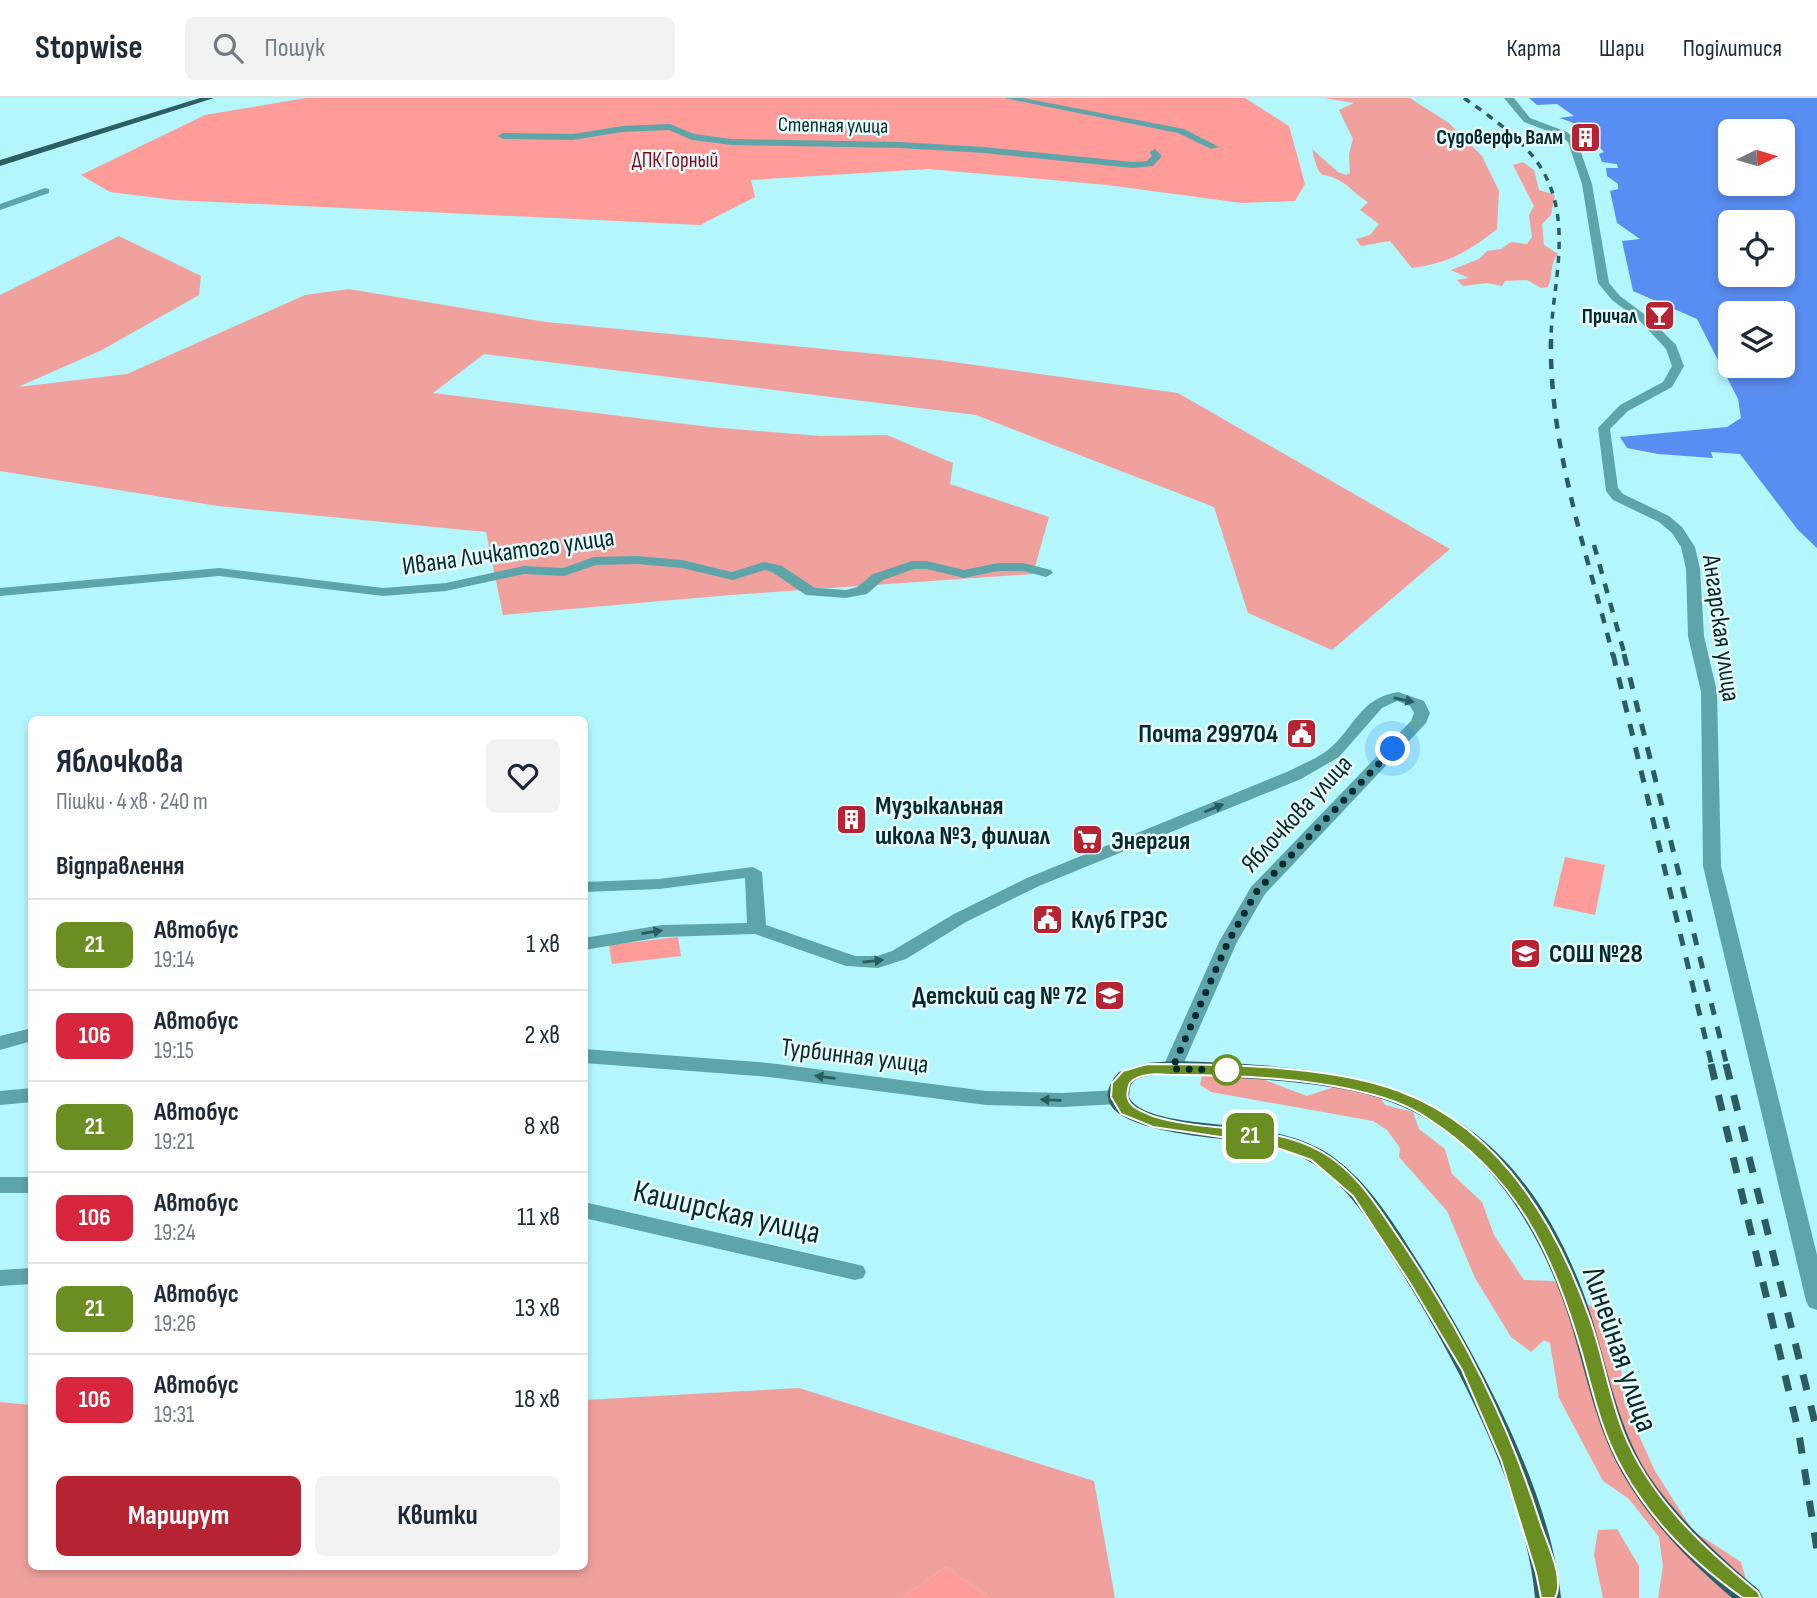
<!DOCTYPE html>
<html lang="uk">
<head>
<meta charset="utf-8">
<style>
  :root { --surface:#fff; --page:#f2f2f3; --text:#1f2937; --muted:#747a83; --line:#e0e1e3; --accent:#b62433 }
  body { margin:0; font-family:"Sofia Sans Condensed",sans-serif; background:var(--page); color:var(--text); height:100vh; display:flex; flex-direction:column; font-size:26px; white-space:nowrap }
  * { box-sizing:border-box; margin:0 }
  p { font-size:23px; color:var(--muted) }
  .icon { flex:none; width:38px; height:38px; fill:none; stroke:currentColor; stroke-width:2; stroke-linecap:round; stroke-linejoin:round }
  .map { position:relative; flex:1; overflow:hidden }
  .side { position:absolute; left:28px; top:618px; width:560px; height:854px; display:flex; flex-direction:column; background:var(--surface); border-radius:10px; box-shadow:0 4px 10px #0003 }
  .side>* { flex:none }
  .badge { padding:0 14px; border-radius:10px; font-size:24px; line-height:46px }
  .needle { width:46px; rotate:85deg }
  .controls { position:absolute; left:1718px; top:21px; display:grid; gap:14px }
  .controls a { display:grid; place-items:center; width:77px; height:77px; border-radius:10px; background:var(--surface); box-shadow:0 4px 10px #0003; font-size:35px }
  .you { position:absolute; width:35px; height:35px; margin:-18px; border:5px solid #fff; border-radius:50%; background:#1a73e8; box-shadow:0 0 0 10px #1a73e833 }
  .map>.badge { position:absolute; translate:-50% -50%; box-shadow:0 0 0 4px #fff }
  h2 { padding:0 28px; font-size:26px; line-height:63px }
  .round { display:grid; place-items:center; flex:none; width:74px; height:74px; border-radius:10px; background:var(--page) }
  .summary { display:flex; align-items:center; justify-content:space-between; height:119px; padding:0 28px }
  h1 { font-size:33px; font-weight:700; line-height:52px }
  .button { display:flex; gap:14px; margin-top:auto; padding:14px 28px }
  .button a { flex:1; height:80px; border-radius:10px; background:var(--accent); color:#fff; font-size:28px; font-weight:700; line-height:80px; text-align:center }
  .button a+a { background:var(--page); color:var(--text) }
  ul { padding:0; list-style:none }
  li { display:flex; align-items:center; gap:21px; height:91px; padding:0 28px; border-top:2px solid var(--line) }
  li div { flex:1 }
  li b { display:block; font-size:26px }
  li em { font-style:normal }
  li .badge { min-width:77px; font-weight:700; text-align:center }
  header { display:flex; align-items:center; gap:42px; box-sizing:border-box; height:98px; padding:0 35px; background:var(--surface); border-bottom:2px solid var(--line) }
  header strong { font-size:33px }
  nav { display:flex; gap:38px; margin-inline-start:auto; font-size:24px }
  .search { width:490px; height:63px; background:var(--page); display:flex; align-items:center; gap:18px; box-sizing:border-box; padding:0 24px; border-radius:10px; color:var(--muted); font-size:26px }
  .map>svg:first-child { display:block }
  .green { fill:#fe9c9a }
  .forest { fill:#f0a19e }
  .water { fill:#588df1; fill-rule:evenodd }
  .lines { fill:none; stroke-linecap:round; stroke-linejoin:round }
  .minor { fill:#5ea5aa; fill-rule:evenodd }
  .major { fill:#2d5f62; fill-rule:evenodd }
  .rail-far3 { stroke:#2d5c60; stroke-width:3.5; stroke-dasharray:7 7; stroke-linecap:butt }
  .rail-far2 { stroke:#2d5c60; stroke-width:4.5; stroke-dasharray:10 10; stroke-linecap:butt }
  .rail-far1 { stroke:#2d5c60; stroke-width:5; stroke-dasharray:12 12; stroke-linecap:butt }
  .rail { stroke:#2d5c60; stroke-width:7; stroke-dasharray:16 16; stroke-linecap:butt }
  .oneway { fill:#275c60 }
  .line { fill:#6b8e23; stroke:#fff; stroke-width:2 }
  .walk { stroke:#032b2e; stroke-width:7; stroke-dasharray:0 12.6 }
  .stop-dot { fill:#fff; stroke:#6b8e23; stroke-width:3.5 }
  .labels { text-anchor:middle; stroke-width:5; stroke-linejoin:round; paint-order:stroke }
  .far-street-label { font-size:21px; fill:#032b2e; stroke:#eafafb }
  .far-poi-label { font-size:21px; font-weight:bold; fill:#032b2e; stroke:#eafafb; text-anchor:end }
  .far-park-label { font-size:21px; fill:#83081c; stroke:#eafafb }
  .street-label { font-size:26px; fill:#032b2e; stroke:#eafafb }
  .poi-label { font-size:26px; font-weight:bold; fill:#032b2e; stroke:#eafafb; text-anchor:start }
  .near-street-label { font-size:32px; fill:#032b2e; stroke:#eafafb }
</style>
</head>
<body>
<header>
<strong>Stopwise</strong>
<div class="search"><svg class="icon" aria-label="search" viewBox="0 0 24 24"><circle cx="10" cy="10" r="6"/><path d="M15 15l6 6"/></svg>Пошук</div>
<nav><a>Карта</a><a>Шари</a><a>Поділитися</a></nav>
</header>
<div class="map">
<svg width="1817" height="1500" viewBox="0 0 1817 1500">
  <rect width="100%" height="100%" fill="#b3f7fc"/>
  <path class="green" d="M 306,0 L 1245,0 L 1289,28 L 1305,86 L 1295,103 L 1242,105 L 1107,87 L 928,71 L 751,82 L 755,99 L 700,127 L 174,102 L 110,94 L 81,77 L 205,17 Z
    M 1565,759 L 1605,767 L 1595,817 L 1553,808 Z
    M 678,839 L 681,858 L 612,866 L 609,847 Z
    M 946,1469 L 990,1500 L 901,1500 Z"/>
  <path class="forest" d="M 1324,0 L 1410,0 L 1449,25 L 1482,58 L 1499,93 L 1497,131 C 1468,154 1449,165 1412,170 L 1390,143 L 1361,148 L 1356,141 L 1370,137 L 1379,126 L 1360,112 L 1368,104 C 1359,99 1353,92 1345,86 C 1322,69 1321,90 1312,51 L 1338,74 L 1346,77 L 1350,75 L 1349,56 L 1353,41 L 1339,12 L 1354,5 Z
    M 1523,64 L 1534,72 L 1539,92 L 1555,97 L 1551,117 L 1542,126 L 1544,147 L 1558,156 C 1550,164 1553,178 1548,189 L 1541,190 L 1527,182 L 1505,183 L 1502,188 L 1487,185 L 1463,188 L 1457,182 L 1469,180 L 1451,172 L 1479,161 L 1487,153 L 1501,151 L 1511,144 L 1527,146 L 1532,139 L 1529,117 L 1534,108 L 1513,67 Z
    M 119,138 L 201,178 L 199,197 L 102,252 L 18,289 L 127,276 L 305,197 L 349,191 L 546,224 L 939,262 L 1178,295 L 1450,451 L 1332,552 L 1248,515 L 1214,409 L 976,317 L 484,256 L 433,295 L 710,329 L 820,338 L 887,337 L 953,365 L 950,386 L 1049,419 L 1033,476 L 730,497 L 503,517 L 486,434 L 218,408 L 0,373 L 0,197 Z
    M 1202,977 L 1257,979 L 1307,998 L 1343,986 L 1374,989 L 1385,1007 L 1413,1014 L 1419,1031 L 1445,1051 L 1452,1076 L 1482,1104 L 1494,1137 L 1524,1182 L 1554,1183 L 1571,1200 L 1596,1210 L 1621,1271 L 1625,1307 L 1655,1373 L 1693,1433 L 1741,1464 L 1751,1500 L 1658,1500 L 1663,1468 L 1659,1439 L 1629,1401 L 1603,1383 L 1559,1300 L 1550,1245 L 1544,1242 L 1531,1254 L 1511,1239 L 1475,1180 L 1447,1113 L 1399,1059 L 1400,1050 L 1387,1032 L 1373,1023 L 1211,994 L 1200,987 Z
    M 799,1290 L 1094,1383 L 1115,1500 L 990,1500 L 946,1469 L 901,1500 L 0,1500 L 0,1304 L 31,1307 L 32,1468 L 584,1468 L 585,1302 Z
    M 1617,1431 L 1639,1468 L 1639,1500 L 1603,1500 L 1594,1457 L 1598,1432 Z"/>
  <path class="water" d="M 1529,0 L 1817,0 L 1817,450 L 1798,432 L 1740,356 L 1711,354 L 1713,360 L 1658,356 L 1627,350 L 1620,339 L 1727,329 L 1741,320 L 1738,301 L 1697,221 L 1633,193 L 1622,143 L 1640,141 L 1617,125 L 1610,93 L 1618,91 L 1618,86 L 1607,78 L 1606,70 L 1618,70 L 1617,66 L 1602,64 L 1599,56 L 1604,54 C 1587,35 1584,27 1559,20 L 1574,18 L 1557,6 L 1537,7 ZM 1731,33 L 1783,33 L 1783,86 L 1731,86 ZM 1731,124 L 1783,124 L 1783,177 L 1731,177 ZM 1731,215 L 1783,215 L 1783,268 L 1731,268 Z"/>
  <g class="lines">
    <path class="minor" d="M 1004,0 L 1023,0 L 1184,31 L 1219,49 L 1211,51 L 1178,35 Z
      M 1504,0 L 1514,0 L 1530,20 L 1567,34 L 1577,43 L 1592,86 L 1609,185 L 1620,198 L 1648,219 L 1676,247 L 1684,268 L 1672,289 L 1628,313 L 1610,331 L 1618,390 L 1623,396 L 1669,418 L 1682,429 L 1695,449 L 1700,471 L 1704,538 L 1717,594 L 1721,768 L 1817,1157 L 1817,1212 L 1809,1209 L 1806,1203 L 1703,768 L 1701,594 L 1688,538 L 1686,471 L 1681,449 L 1672,435 L 1659,424 L 1613,402 L 1606,393 L 1598,330 L 1620,307 L 1663,284 L 1672,268 L 1666,251 L 1640,223 L 1612,202 L 1598,185 L 1582,86 L 1568,44 L 1561,38 L 1524,24 Z
      M 670,26 L 694,36 L 732,41 L 900,44 L 984,49 L 1133,64 L 1147,63 L 1152,58 L 1150,54 L 1155,51 L 1162,58 L 1153,68 L 1133,70 L 984,55 L 900,50 L 732,47 L 692,42 L 669,32 L 622,34 L 573,42 L 503,41 L 498,38 L 503,35 L 573,36 L 622,28 Z
      M 45,90 L 49,91 L 49,95 L 0,112 L 0,106 Z
      M 637,458 L 682,462 L 732,474 L 764,464 L 782,468 L 815,490 L 846,492 L 857,489 L 873,476 L 912,463 L 927,463 L 964,472 L 998,465 L 1023,465 L 1051,472 L 1053,475 L 1046,479 L 1023,473 L 998,473 L 964,480 L 927,471 L 914,471 L 883,482 L 867,496 L 846,500 L 806,497 L 772,474 L 765,472 L 733,482 L 682,470 L 637,466 L 596,467 L 564,478 L 524,476 L 446,493 L 383,498 L 219,478 L 0,498 L 0,490 L 219,470 L 383,490 L 446,485 L 524,468 L 563,470 L 594,459 Z
      M 1398,594 L 1424,603 L 1430,615 L 1426,625 L 1265,796 L 1237,844 L 1179,976 L 1165,976 L 1162,971 L 1219,844 L 1251,789 L 1411,623 L 1414,615 L 1410,608 L 1397,603 L 1382,610 L 1339,659 L 1301,681 L 1039,788 L 966,824 L 906,861 L 878,870 L 846,868 L 755,836 L 662,839 L 584,852 L 584,840 L 662,827 L 747,825 L 745,780 L 659,791 L 584,794 L 584,784 L 659,781 L 753,769 L 762,774 L 766,827 L 855,858 L 877,858 L 892,853 L 954,816 L 1027,780 L 1289,673 C 1302,666 1316,661 1328,652 C 1355,630 1358,601 1398,594 Z
      M 32,930 L 32,943 L 0,952 L 0,938 Z
      M 584,951 L 769,965 L 986,993 L 1062,995 L 1119,992 L 1126,994 L 1129,999 L 1126,1004 L 1119,1006 L 1062,1009 L 986,1007 L 769,979 L 584,965 Z
      M 32,990 L 32,1004 L 0,1007 L 0,993 Z
      M 0,1079 L 32,1079 L 32,1095 L 0,1095 Z
      M 584,1104 L 855,1166 L 863,1168 L 866,1174 L 863,1180 L 855,1182 L 584,1120 Z
      M 32,1170 L 32,1186 L 0,1188 L 0,1172 Z"/>
    <path class="major" d="M 200,0 L 214,0 L 0,68 L 0,62 Z
      M 1174,963 C 1372,968 1505,990 1583,1194 C 1606,1255 1613,1322 1649,1378 C 1679,1422 1719,1458 1759,1492 L 1763,1500 L 1732,1500 C 1689,1463 1649,1423 1621,1373 C 1595,1326 1586,1274 1570,1223 C 1540,1128 1480,1031 1379,1000 C 1334,986 1284,983 1238,980 C 1218,978 1147,970 1133,984 C 1129,988 1130,993 1129,999 C 1141,1025 1222,1025 1249,1030 C 1276,1034 1306,1041 1329,1056 C 1370,1084 1396,1129 1422,1170 C 1478,1260 1551,1394 1561,1500 L 1535,1500 C 1526,1392 1451,1252 1393,1161 C 1371,1126 1348,1088 1312,1065 C 1292,1053 1269,1048 1247,1044 C 1220,1039 1065,1034 1119,974 L 1147,965 Z"/>
    <path class="rail-far3" d="M 1464,0 C 1533,48 1566,78 1558,167 C 1556,193 1551,218 1551,243"/>
    <path class="rail-far2" d="M 1551,241 C 1549,350 1587,454 1613,558
      M 1594,447 L 1625,558"/>
    <path class="rail-far1" d="M 1613,556 L 1712,968
      M 1624,556 L 1727,968"/>
    <path class="rail" d="M 1711,966 L 1799,1336 L 1817,1452
      M 1726,966 L 1817,1333"/>
  </g>
  <defs><path id="oneway-solid" d="M-6-.8H1V-3.2L6.5 0L1 3.2V.8H-6Z" transform="scale(1.75)"/></defs>
  <g class="oneway">
    <use href="#oneway-solid" transform="translate(1404 602) rotate(12)"/>
    <use href="#oneway-solid" transform="translate(1214 710) rotate(-22)"/>
    <use href="#oneway-solid" transform="translate(652 834) rotate(-9)"/>
    <use href="#oneway-solid" transform="translate(873 863) rotate(-6)"/>
    <use href="#oneway-solid" transform="translate(825 979) rotate(-173)"/>
    <use href="#oneway-solid" transform="translate(1051 1002) rotate(-178)"/>
  </g>
  <path class="line" d="M 1147,966 C 1223,966 1329,967 1399,993 C 1500,1030 1556,1125 1590,1221 C 1603,1258 1609,1297 1623,1333 C 1649,1399 1704,1450 1758,1494 L 1761,1500 L 1743,1500 C 1696,1467 1653,1426 1623,1372 C 1602,1336 1593,1295 1582,1255 C 1552,1154 1518,1079 1427,1020 C 1409,1008 1387,1000 1366,995 C 1306,980 1240,977 1178,977 C 1165,977 1149,974 1137,980 C 1130,983 1129,985 1128,992 C 1124,1008 1141,1013 1153,1018 C 1206,1035 1272,1025 1322,1054 C 1359,1075 1380,1113 1403,1146 C 1464,1237 1508,1323 1541,1427 C 1549,1450 1565,1482 1555,1500 L 1541,1500 L 1536,1475 L 1501,1362 L 1462,1272 L 1410,1185 L 1353,1098 L 1311,1062 L 1283,1052 L 1261,1045 L 1153,1029 L 1121,1016 L 1111,999 L 1112,985 L 1123,973 Z"/>
  <g class="lines">
    <path class="walk" d="M 1227,972 L 1172,971 L 1228,844 L 1257,793 L 1393,651"/>
  </g>
  <defs>
    <symbol id="building-square" viewBox="-11 -11 22 22"><rect x="-9" y="-9" width="18" height="18" rx="4" fill="#b62433" stroke="#eafafb"/><path d="M-4-6H4V6H1V3H-1V6H-4ZM-2.5-4.3h1.7v1.8h-1.7ZM.8-4.3h1.7v1.8H.8ZM-2.5-1h1.7V.8h-1.7ZM.8-1h1.7V.8H.8Z" fill="#fff"/></symbol>
    <symbol id="bar-square" viewBox="-11 -11 22 22"><rect x="-9" y="-9" width="18" height="18" rx="4" fill="#b62433" stroke="#eafafb"/><path d="M-6-5H6L.8 .8V4.5H3.5V6h-7V4.5H-.8V.8Z" fill="#fff"/></symbol>
    <symbol id="civic-square" viewBox="-11 -11 22 22"><rect x="-9" y="-9" width="18" height="18" rx="4" fill="#b62433" stroke="#eafafb"/><path d="M-.6-6.5H3V-4.5H.6V-3L4-1V1h2V6H-6V1h2V-1L-.6-3ZM-1.2 2.5V6h2.4V2.5Z" fill="#fff"/></symbol>
    <symbol id="supermarket-square" viewBox="-11 -11 22 22"><rect x="-9" y="-9" width="18" height="18" rx="4" fill="#b62433" stroke="#eafafb"/><path d="M-6-5.5h2.5l.6 2H6L4.5 2H-2.5L-4.4-4H-6ZM-1.5 3.2a1.3 1.3 0 1 0 .1 0ZM3 3.2a1.3 1.3 0 1 0 .1 0Z" fill="#fff"/></symbol>
    <symbol id="school-square" viewBox="-11 -11 22 22"><rect x="-9" y="-9" width="18" height="18" rx="4" fill="#b62433" stroke="#eafafb"/><path d="M0-5L7-2L0 1L-7-2ZM-4 1L0 2.5L4 1V4Q0 6-4 4Z" fill="#fff"/></symbol>
  </defs>
  <g fill-rule="evenodd">
    <use href="#building-square" x="1568" y="22" width="35" height="35"/>
    <use href="#bar-square" x="1642" y="200" width="35" height="35"/>
    <use href="#civic-square" x="1284" y="618" width="35" height="35"/>
    <use href="#building-square" x="834" y="704" width="35" height="35"/>
    <use href="#supermarket-square" x="1070" y="724" width="35" height="35"/>
    <use href="#civic-square" x="1030" y="804" width="35" height="35"/>
    <use href="#school-square" x="1508" y="838" width="35" height="35"/>
    <use href="#school-square" x="1092" y="880" width="35" height="35"/>
  </g>
  <circle class="stop-dot" cx="1227" cy="972" r="14"/>
  <g class="labels">
    <g class="far-street-label">
      <text transform="translate(833 27) rotate(1)" y="7">Степная улица</text>
    </g>
    <g class="far-poi-label">
      <text x="1563" y="46">Судоверфь Валм</text>
      <text x="1637" y="225">Причал</text>
    </g>
    <g class="far-park-label">
      <text x="675" y="69">ДПК Горный</text>
    </g>
    <g class="street-label">
      <text transform="translate(508 453) rotate(-8)" y="9">Ивана Личкатого улица</text>
      <text transform="translate(1722 530) rotate(82)" y="9">Ангарская улица</text>
      <text transform="translate(1296 715) rotate(-47)" y="9">Яблочкова улица</text>
      <text transform="translate(855 957) rotate(7)" y="9">Турбинная улица</text>
    </g>
    <g class="poi-label">
      <text x="1278" y="644" text-anchor="end">Почта 299704</text>
      <text x="875" y="716">Музыкальная<tspan x="875" dy="30">школа №3, филиал</tspan></text>
      <text x="1111" y="751">Энергия</text>
      <text x="1071" y="830">Клуб ГРЭС</text>
      <text x="1549" y="864">СОШ №28</text>
      <text x="1087" y="906" text-anchor="end">Детский сад № 72</text>
    </g>
    <g class="near-street-label">
      <text transform="translate(727 1113) rotate(13)" y="11">Каширская улица</text>
      <text transform="translate(1621 1251) rotate(71)" y="11">Линейная улица</text>
    </g>
  </g>
</svg>
<div class="controls">
<a><svg class="needle" viewBox="-14 -14 28 28"><path d="M0-13l5 13h-10z" fill="#e53935"/><path d="M0 13l5-13h-10z" fill="#747a83"/></svg></a>
<a><svg class="icon" aria-label="locate" viewBox="0 0 24 24"><circle cx="12" cy="12" r="6"/><path d="M12 2v4M12 18v4M2 12h4M18 12h4"/></svg></a>
<a><svg class="icon" aria-label="layers" viewBox="0 0 24 24"><path d="M12 4l9 5-9 5-9-5zM3 14l9 5 9-5"/></svg></a>
</div>
<div class="you" style="left:1393px;top:651px"></div>
<b class="badge" style="left:1250px;top:1038px;background:#6b8e23;color:#fff">21</b>
<section class="side">
<div class="summary"><div><h1>Яблочкова</h1><p>Пішки · 4 хв · 240 m</p></div><a class="round"><svg class="icon" aria-label="heart" viewBox="0 0 24 24"><path d="M12 20l-8-8c-3-5 5-10 8-4 3-6 11-1 8 4z"/></svg></a></div>
<h2>Відправлення</h2>
<ul>
<li><span class="badge" style="background:#6b8e23;color:#fff">21</span><div><b>Автобус</b><p>19:14</p></div><em>1 хв</em></li>
<li><span class="badge" style="background:#d7263d;color:#fff">106</span><div><b>Автобус</b><p>19:15</p></div><em>2 хв</em></li>
<li><span class="badge" style="background:#6b8e23;color:#fff">21</span><div><b>Автобус</b><p>19:21</p></div><em>8 хв</em></li>
<li><span class="badge" style="background:#d7263d;color:#fff">106</span><div><b>Автобус</b><p>19:24</p></div><em>11 хв</em></li>
<li><span class="badge" style="background:#6b8e23;color:#fff">21</span><div><b>Автобус</b><p>19:26</p></div><em>13 хв</em></li>
<li><span class="badge" style="background:#d7263d;color:#fff">106</span><div><b>Автобус</b><p>19:31</p></div><em>18 хв</em></li>
</ul>
<div class="button"><a>Маршрут</a><a>Квитки</a></div>
</section>
</div>
</body>
</html>
